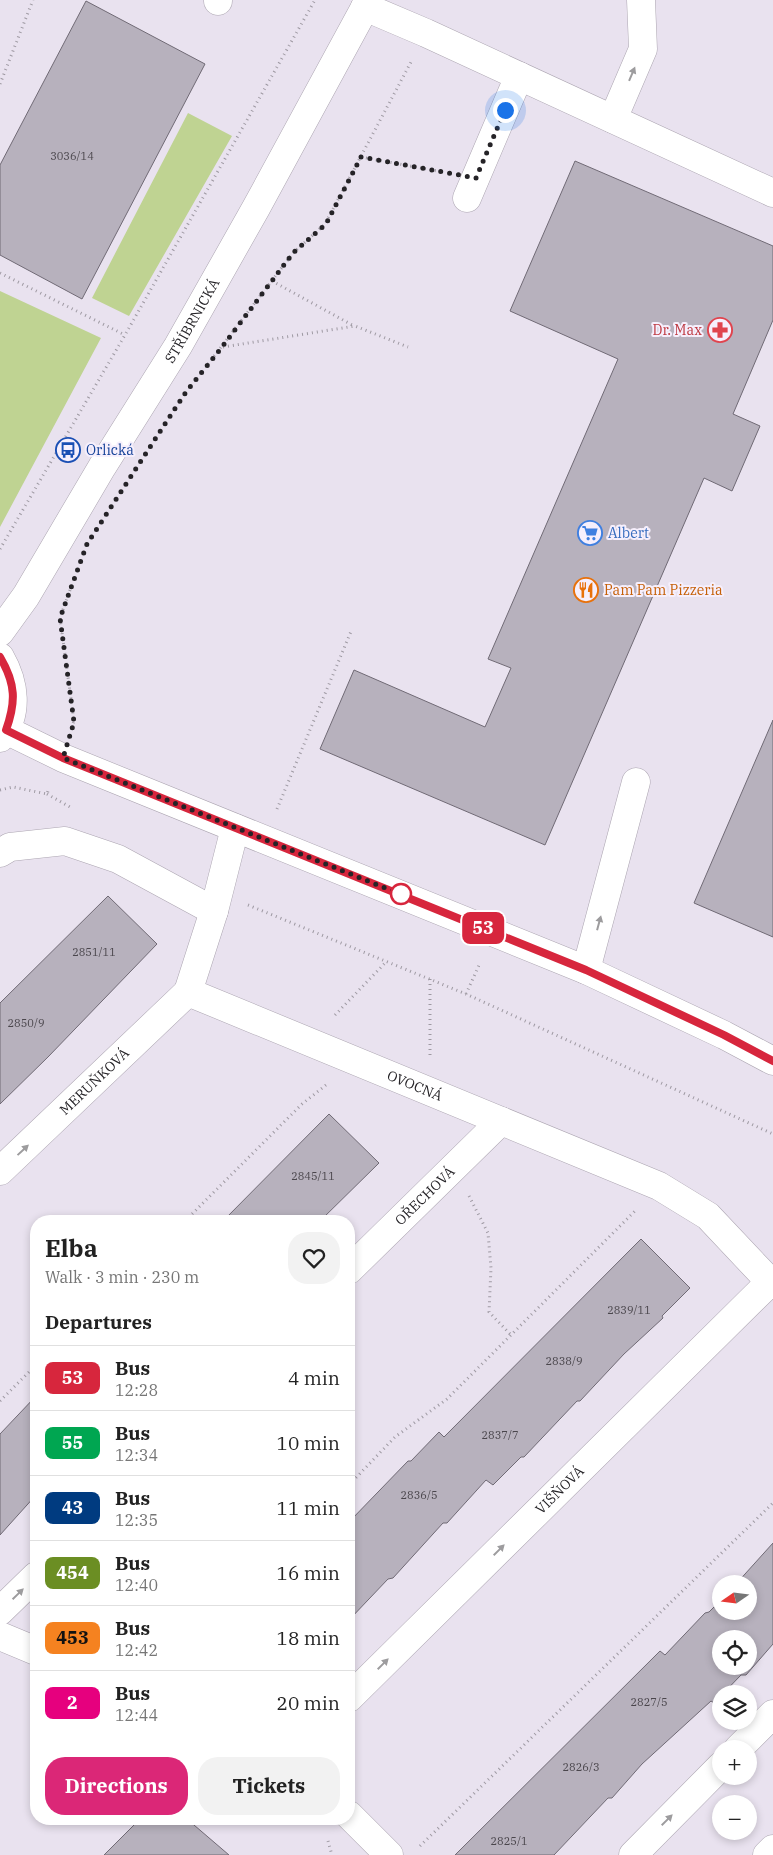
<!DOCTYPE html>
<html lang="en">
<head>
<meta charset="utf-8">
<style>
  :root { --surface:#fff; --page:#f2f2f2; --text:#222; --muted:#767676; --line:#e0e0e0; --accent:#db2777 }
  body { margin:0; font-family:"IBM Plex Serif",serif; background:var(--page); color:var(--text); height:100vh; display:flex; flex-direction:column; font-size:19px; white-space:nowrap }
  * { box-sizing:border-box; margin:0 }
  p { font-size:16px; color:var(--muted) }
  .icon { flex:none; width:28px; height:28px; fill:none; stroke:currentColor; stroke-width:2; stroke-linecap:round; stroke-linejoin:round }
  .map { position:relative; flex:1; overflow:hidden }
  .drawer { position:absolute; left:30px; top:1215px; width:325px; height:610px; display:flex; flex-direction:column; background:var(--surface); border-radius:20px; box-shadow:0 2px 8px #0003 }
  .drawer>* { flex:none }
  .badge { padding:0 10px; border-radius:8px; font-size:18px; line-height:32px }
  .needle { width:32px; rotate:256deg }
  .controls { position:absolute; left:712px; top:1575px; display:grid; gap:10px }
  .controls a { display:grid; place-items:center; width:45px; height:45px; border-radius:50%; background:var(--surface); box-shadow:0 2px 8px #0003; font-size:25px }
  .you { position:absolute; width:25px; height:25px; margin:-12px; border:4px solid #fff; border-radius:50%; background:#1a73e8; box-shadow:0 0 0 8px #1a73e833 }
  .map>.badge { position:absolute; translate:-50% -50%; box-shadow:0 0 0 2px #fff }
  h2 { padding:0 15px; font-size:19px; line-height:45px }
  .round { display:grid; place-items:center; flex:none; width:52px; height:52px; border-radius:20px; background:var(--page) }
  .overview { display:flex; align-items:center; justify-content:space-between; height:85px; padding:0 15px }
  h1 { font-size:24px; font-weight:700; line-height:38px }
  .primary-button { display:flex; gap:10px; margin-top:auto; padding:10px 15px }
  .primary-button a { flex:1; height:58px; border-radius:20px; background:var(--accent); color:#fff; font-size:20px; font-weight:700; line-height:58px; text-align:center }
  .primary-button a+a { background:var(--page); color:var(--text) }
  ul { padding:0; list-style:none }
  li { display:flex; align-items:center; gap:15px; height:65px; padding:0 15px; border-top:1px solid var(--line) }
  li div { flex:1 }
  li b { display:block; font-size:19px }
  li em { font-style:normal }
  li .badge { min-width:55px; font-weight:700; text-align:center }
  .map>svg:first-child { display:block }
  .green { fill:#bfd392 }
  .building { fill:#b7b1bd; stroke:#706a75; fill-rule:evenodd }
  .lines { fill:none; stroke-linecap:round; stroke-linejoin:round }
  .minor-casing { stroke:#aca5b1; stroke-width:29 }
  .path { stroke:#9e99a2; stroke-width:3; stroke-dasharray:1 4; stroke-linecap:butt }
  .minor { stroke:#fff; stroke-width:28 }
  .oneway { fill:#9d9c9e }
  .line-casing { stroke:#fff; stroke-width:11 }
  .line { stroke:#d7263d; stroke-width:8 }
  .walk { stroke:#252327; stroke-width:5; stroke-dasharray:0 9 }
  .stop-dot { fill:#fff; stroke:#d7263d; stroke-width:2.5 }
  .labels { text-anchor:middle; stroke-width:4; stroke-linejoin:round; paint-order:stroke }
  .number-label { font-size:11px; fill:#4a464c }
  .street-label { font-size:14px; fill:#252327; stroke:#f6effc }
  .health-label { font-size:14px; fill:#be3a42; stroke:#f6effc; text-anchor:end }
  .transit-label { font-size:14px; fill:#164399; stroke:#f6effc; text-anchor:start }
  .shop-label { font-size:14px; fill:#366cbe; stroke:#f6effc; text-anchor:start }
  .food-label { font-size:14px; fill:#c56008; stroke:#f6effc; text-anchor:start }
</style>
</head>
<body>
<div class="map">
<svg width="773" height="1855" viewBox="0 0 773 1855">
  <rect width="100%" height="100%" fill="#e9e2ef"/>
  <path class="green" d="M 188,113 L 232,136 L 129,316 L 92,298 Z
    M 0,291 L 101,338 L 0,527 Z"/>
  <path class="building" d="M 86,1 L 205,64 L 82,299 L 0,255 L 0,165 Z
    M 575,161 L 773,246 L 773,320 L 733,414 L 760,426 L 732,491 L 704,478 L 545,845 L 320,749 L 354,670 L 485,727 L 511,668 L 488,659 L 618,359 L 510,311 Z
    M 773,720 L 773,937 L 694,903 Z
    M 108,896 L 157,944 L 48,1057 L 0,1104 L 0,1003 Z
    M 329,1114 L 379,1163 L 320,1221 L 223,1221 Z
    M 641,1239 L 690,1288 L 662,1316 L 663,1318 L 624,1354 L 580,1401 L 577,1401 L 524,1457 L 521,1457 L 493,1485 L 486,1480 L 447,1523 L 443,1523 L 393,1578 L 388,1579 L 349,1620 L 349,1522 L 408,1461 L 411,1461 L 439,1432 L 444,1437 Z
    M 36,1396 L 36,1495 L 0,1535 L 0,1434 Z
    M 773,1543 L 773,1644 L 746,1675 L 741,1675 L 714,1703 L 711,1701 L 642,1764 L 612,1798 L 608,1798 L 554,1855 L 455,1855 L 660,1651 L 665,1655 L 705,1613 L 709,1612 L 721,1600 L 721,1611 L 749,1611 L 749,1584 L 736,1584 ZM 721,1639 L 749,1639 L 749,1666 L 721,1666 Z
    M 140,1819 L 187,1819 L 229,1855 L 104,1855 Z"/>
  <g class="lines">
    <defs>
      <g id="minor">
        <path d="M 218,1 L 218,0"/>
        <path d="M 365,7 L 426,33 L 773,193"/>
        <path d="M 613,119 L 643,49 L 641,0"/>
        <path d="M 467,198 L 519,76"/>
        <path id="s1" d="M 0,632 L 26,596 L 102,467 L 178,346 L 256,208 L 369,0"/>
        <path d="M 0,657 C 15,683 19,713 0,738"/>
        <path d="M 6,730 L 63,758 L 586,970 L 724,1035 L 773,1061"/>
        <path id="s2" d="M 235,828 L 214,911 L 188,992 L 659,1186 L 708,1216 L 773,1285"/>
        <path d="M 0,853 L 10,847 L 65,841 L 118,859 L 214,911"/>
        <path d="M 586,970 L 636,782"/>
        <path id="s3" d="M 0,1171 L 188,992"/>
        <path id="s4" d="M 349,1270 L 501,1121"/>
        <path d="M 0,1611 L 36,1576"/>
        <path d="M 0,1636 L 36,1651"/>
        <path id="s5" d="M 349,1698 L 770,1282"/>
        <path d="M 738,1749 L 773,1714"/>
        <path d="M 349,1815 L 389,1855"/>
        <path d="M 633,1855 L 721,1766"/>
        <path d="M 767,1855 L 773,1849"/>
      </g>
    </defs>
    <use href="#minor" class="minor-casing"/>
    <path class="path" d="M 0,84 L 33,0
      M 361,157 L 443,172
      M 0,273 L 125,335
      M 272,281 L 354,326
      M 223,347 L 355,326 L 408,347
      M 208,364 L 293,253 L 325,224 L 411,62
      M 0,549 L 125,335 L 315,0
      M 70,590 L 60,618 L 74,721 L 72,726
      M 0,790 L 13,787 L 47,794 L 49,788
      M 47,794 L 70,807
      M 277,809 L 352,629
      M 248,905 L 466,994 L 773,1134
      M 430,979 L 430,1056
      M 466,994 L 480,963
      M 335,1015 L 387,961
      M 469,1196 L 488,1233 L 491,1268 L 489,1312 L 511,1335
      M 185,1221 L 302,1104 L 326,1085
      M 0,1401 L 36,1365
      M 349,1485 L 395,1437 L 447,1399 L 635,1211
      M 328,1841 L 332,1855
      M 420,1846 L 773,1503"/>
    <use href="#minor" class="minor"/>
  </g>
  <defs><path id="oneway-solid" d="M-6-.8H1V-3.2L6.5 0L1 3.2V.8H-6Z" transform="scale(1.25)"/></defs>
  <g class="oneway">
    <use href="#oneway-solid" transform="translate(632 74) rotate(-67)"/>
    <use href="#oneway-solid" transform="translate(599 923) rotate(-75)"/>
    <use href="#oneway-solid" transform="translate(23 1150) rotate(-43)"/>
    <use href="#oneway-solid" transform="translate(499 1550) rotate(-45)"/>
    <use href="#oneway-solid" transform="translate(18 1594) rotate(-44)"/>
    <use href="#oneway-solid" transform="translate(383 1664) rotate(-45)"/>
    <use href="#oneway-solid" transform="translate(667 1820) rotate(-45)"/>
  </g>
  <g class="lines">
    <defs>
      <path id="line" d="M 0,657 C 16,684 16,702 6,730 L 63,758 L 586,970 L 724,1035 L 773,1061"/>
    </defs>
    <use href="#line" class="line-casing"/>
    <use href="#line" class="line"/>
    <path class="walk" d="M 401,894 L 405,896 L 63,758 L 74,722 L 60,618 L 87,544 L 176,407 L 186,392 L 222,347 L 293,253 L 326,224 L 361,157 L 476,178 L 505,110"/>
  </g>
  <defs>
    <symbol id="pharmacy-ring" viewBox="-11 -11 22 22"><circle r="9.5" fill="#f6effc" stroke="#e0444e" stroke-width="1.5"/><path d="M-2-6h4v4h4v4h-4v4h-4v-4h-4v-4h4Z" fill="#e0444e"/></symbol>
    <symbol id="bus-ring" viewBox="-11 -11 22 22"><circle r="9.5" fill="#f6effc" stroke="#1a4fb4" stroke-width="1.5"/><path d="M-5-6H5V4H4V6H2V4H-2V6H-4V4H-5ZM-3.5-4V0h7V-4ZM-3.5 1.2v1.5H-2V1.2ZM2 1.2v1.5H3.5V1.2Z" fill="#1a4fb4"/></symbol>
    <symbol id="supermarket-ring" viewBox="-11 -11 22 22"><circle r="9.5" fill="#f6effc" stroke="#3f7fe0" stroke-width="1.5"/><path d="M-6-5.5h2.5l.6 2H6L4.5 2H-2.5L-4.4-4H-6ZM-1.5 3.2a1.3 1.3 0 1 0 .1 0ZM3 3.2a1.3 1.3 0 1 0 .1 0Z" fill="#3f7fe0"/></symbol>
    <symbol id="restaurant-ring" viewBox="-11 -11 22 22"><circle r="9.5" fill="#f6effc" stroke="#e8710a" stroke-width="1.5"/><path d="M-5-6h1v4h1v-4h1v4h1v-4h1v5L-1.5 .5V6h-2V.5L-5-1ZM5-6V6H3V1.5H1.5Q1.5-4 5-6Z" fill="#e8710a"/></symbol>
  </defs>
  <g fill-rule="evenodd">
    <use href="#pharmacy-ring" x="706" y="316" width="28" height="28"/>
    <use href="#bus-ring" x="54" y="436" width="28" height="28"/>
    <use href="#supermarket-ring" x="576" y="519" width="28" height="28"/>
    <use href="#restaurant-ring" x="572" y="576" width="28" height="28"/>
  </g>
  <circle class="stop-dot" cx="401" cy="894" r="10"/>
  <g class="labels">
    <g class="number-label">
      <text x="72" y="160">3036/14</text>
      <text x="94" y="956">2851/11</text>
      <text x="26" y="1027">2850/9</text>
      <text x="313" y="1180">2845/11</text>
      <text x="629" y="1314">2839/11</text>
      <text x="564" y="1365">2838/9</text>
      <text x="500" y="1439">2837/7</text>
      <text x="419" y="1499">2836/5</text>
      <text x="649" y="1706">2827/5</text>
      <text x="581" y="1771">2826/3</text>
      <text x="509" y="1845">2825/1</text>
    </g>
    <g class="street-label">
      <text dy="5" stroke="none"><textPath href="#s1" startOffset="366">STŘÍBRNICKÁ</textPath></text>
      <text dy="5" stroke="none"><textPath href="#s3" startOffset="130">MERUŇKOVÁ</textPath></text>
      <text dy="5" stroke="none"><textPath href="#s2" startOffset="416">OVOCNÁ</textPath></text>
      <text dy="5" stroke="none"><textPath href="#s4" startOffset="106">OŘECHOVÁ</textPath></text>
      <text dy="5" stroke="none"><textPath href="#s5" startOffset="296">VIŠŇOVÁ</textPath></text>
    </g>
    <g class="health-label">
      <text x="702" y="335">Dr. Max</text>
    </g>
    <g class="transit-label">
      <text x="86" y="455">Orlická</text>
    </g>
    <g class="shop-label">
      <text x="608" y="538">Albert</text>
    </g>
    <g class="food-label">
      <text x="604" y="595">Pam Pam Pizzeria</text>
    </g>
  </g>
</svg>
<div class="controls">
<a><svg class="needle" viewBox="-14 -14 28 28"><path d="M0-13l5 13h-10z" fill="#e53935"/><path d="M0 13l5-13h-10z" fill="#767676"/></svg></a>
<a><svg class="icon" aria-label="locate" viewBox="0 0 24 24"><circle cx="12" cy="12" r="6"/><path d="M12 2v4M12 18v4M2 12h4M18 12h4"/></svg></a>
<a><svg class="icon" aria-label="layers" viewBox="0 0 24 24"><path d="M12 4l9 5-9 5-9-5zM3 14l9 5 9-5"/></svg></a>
<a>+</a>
<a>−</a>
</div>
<div class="you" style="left:505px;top:110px"></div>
<b class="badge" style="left:483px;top:928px;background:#d7263d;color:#fff">53</b>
<section class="drawer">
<div class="overview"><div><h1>Elba</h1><p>Walk · 3 min · 230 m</p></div><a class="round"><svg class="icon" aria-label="heart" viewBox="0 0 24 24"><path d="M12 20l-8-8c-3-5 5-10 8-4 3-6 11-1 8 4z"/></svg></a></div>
<h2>Departures</h2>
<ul>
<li><span class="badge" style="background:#d7263d;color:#fff">53</span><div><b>Bus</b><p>12:28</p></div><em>4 min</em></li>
<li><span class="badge" style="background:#00a651;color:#fff">55</span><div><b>Bus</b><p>12:34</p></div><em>10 min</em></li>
<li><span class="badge" style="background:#003b80;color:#fff">43</span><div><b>Bus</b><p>12:35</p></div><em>11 min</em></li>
<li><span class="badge" style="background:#6b8e23;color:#fff">454</span><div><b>Bus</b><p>12:40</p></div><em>16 min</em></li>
<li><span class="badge" style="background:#f58220;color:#111">453</span><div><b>Bus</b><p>12:42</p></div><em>18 min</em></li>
<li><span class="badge" style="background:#e6007e;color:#fff">2</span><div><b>Bus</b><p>12:44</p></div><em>20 min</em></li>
</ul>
<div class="primary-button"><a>Directions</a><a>Tickets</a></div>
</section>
</div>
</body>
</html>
